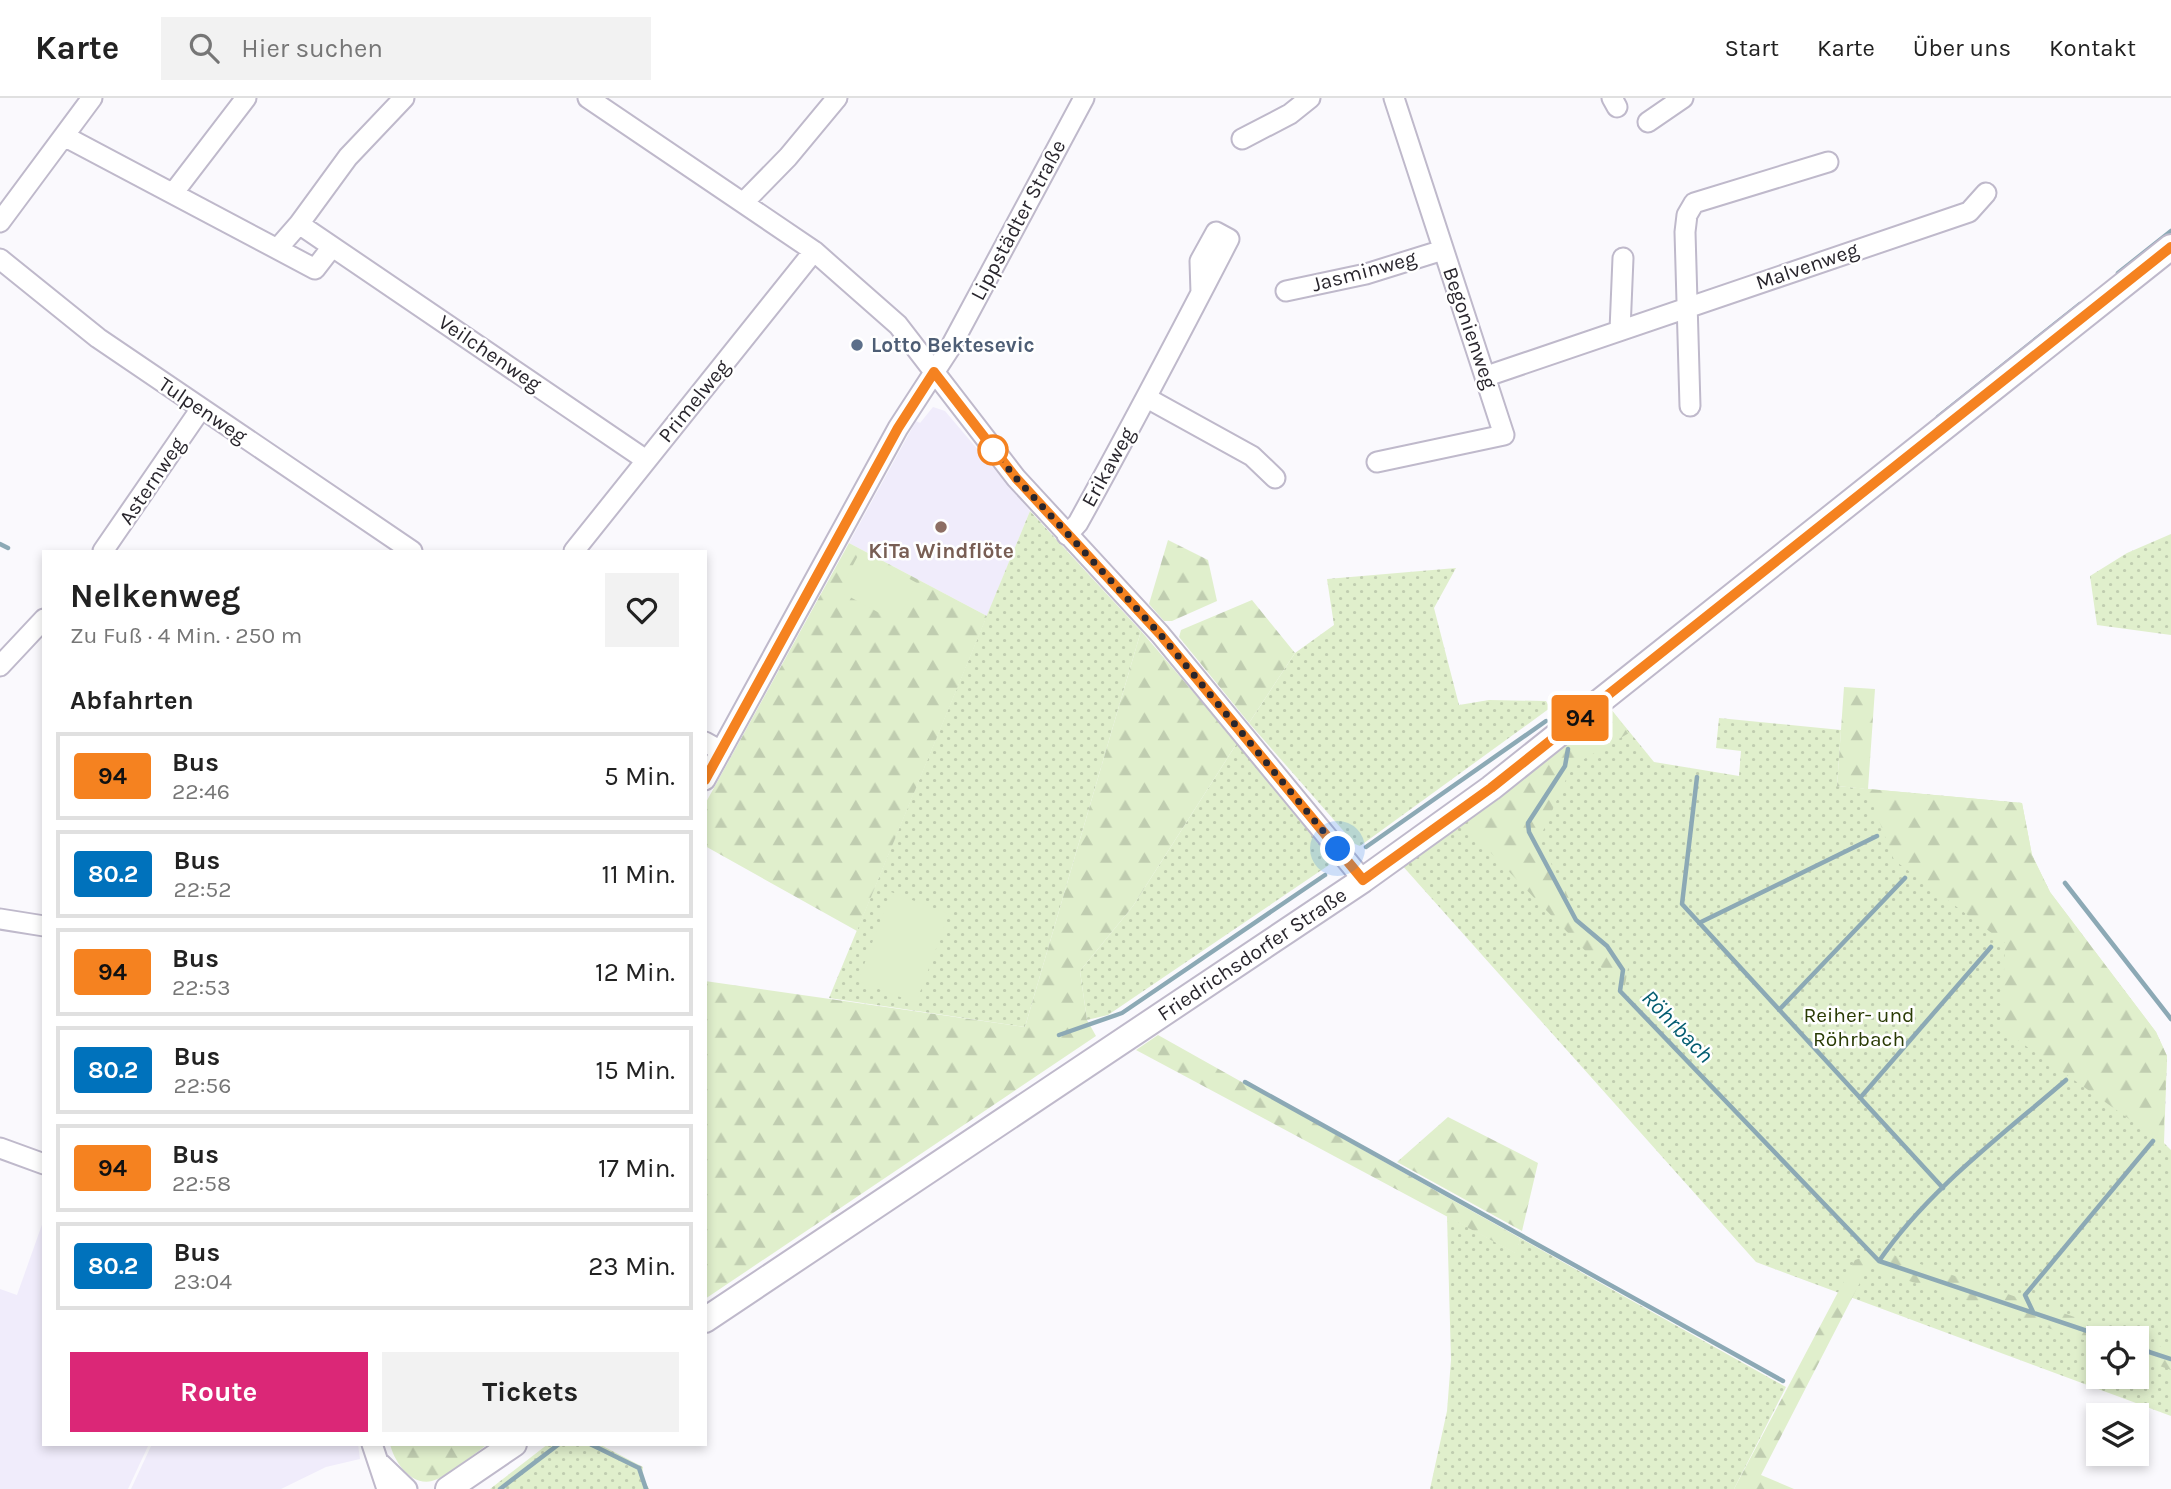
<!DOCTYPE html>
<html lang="de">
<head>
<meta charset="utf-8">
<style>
  :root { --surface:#fff; --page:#f2f2f2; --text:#222; --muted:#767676; --line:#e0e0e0; --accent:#db2777 }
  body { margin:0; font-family:Karla,sans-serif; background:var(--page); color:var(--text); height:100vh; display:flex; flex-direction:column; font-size:26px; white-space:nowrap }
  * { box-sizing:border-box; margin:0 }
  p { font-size:23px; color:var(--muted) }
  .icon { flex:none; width:38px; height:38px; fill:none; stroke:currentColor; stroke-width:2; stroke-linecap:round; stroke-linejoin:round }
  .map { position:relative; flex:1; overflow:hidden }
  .details { position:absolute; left:42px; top:452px; width:665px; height:896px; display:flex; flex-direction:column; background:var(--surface); border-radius:0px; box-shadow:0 4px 10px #0003 }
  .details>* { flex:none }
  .badge { padding:0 14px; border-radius:5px; font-size:24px; line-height:46px }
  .tools { position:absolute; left:2086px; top:1228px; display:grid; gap:14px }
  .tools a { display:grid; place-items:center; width:63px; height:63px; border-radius:0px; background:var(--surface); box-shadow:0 4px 10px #0003; font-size:35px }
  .you { position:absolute; width:35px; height:35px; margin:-18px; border:5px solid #fff; border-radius:50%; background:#1a73e8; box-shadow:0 0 0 10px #1a73e833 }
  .map>.badge { position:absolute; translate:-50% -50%; box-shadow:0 0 0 4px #fff }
  h2 { padding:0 28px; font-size:26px; line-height:63px }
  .round { display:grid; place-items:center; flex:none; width:74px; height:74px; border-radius:0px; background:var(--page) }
  .headline { display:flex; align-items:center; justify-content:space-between; height:119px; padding:0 28px }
  h1 { font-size:33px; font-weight:700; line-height:52px }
  .button { display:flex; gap:14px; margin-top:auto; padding:14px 28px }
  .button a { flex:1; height:80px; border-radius:0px; background:var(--accent); color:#fff; font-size:28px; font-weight:700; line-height:80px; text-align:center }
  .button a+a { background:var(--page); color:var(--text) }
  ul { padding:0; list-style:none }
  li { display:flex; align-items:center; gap:21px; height:88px; margin:0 14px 10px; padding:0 14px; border:4px solid var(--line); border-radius:0px }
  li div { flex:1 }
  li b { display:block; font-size:26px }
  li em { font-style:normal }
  li .badge { min-width:77px; font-weight:700; text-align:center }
  header { display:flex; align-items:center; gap:42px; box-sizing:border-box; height:98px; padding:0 35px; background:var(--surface); border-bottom:2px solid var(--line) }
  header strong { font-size:33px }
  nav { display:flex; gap:38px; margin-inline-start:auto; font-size:24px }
  .search { width:490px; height:63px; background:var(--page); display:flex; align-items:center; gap:18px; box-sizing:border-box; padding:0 24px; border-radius:0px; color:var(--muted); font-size:26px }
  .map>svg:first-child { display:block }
  .built { fill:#f0ecfb }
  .green { fill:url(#green-dots); fill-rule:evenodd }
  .forest { fill:url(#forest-firs) }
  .pitch { fill:#e0efcc }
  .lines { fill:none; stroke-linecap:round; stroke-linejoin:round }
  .stream { stroke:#8ca9b5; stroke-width:4.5 }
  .minor-casing { stroke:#bfb9cb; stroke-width:23 }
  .major-casing { stroke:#bfb9cb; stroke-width:28 }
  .minor { stroke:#fff; stroke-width:19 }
  .major { stroke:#fff; stroke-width:24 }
  .line-casing { stroke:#fff; stroke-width:16 }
  .line { stroke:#f58220; stroke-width:10 }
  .walk { stroke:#29262d; stroke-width:7; stroke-dasharray:0 12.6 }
  .service-dot { fill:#5c6f8a; stroke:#fff; stroke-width:2.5 }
  .stop-dot { fill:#fff; stroke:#f58220; stroke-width:3.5 }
  .education-dot { fill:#8d6e63; stroke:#fff; stroke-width:2.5 }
  .labels { text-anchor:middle; stroke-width:5; stroke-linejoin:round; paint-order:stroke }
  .street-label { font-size:21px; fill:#29262d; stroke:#fff }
  .service-label { font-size:21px; font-weight:bold; fill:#4e5e75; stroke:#fff; text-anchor:start }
  .education-label { font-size:21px; font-weight:bold; fill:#785e54; stroke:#fff }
  .park-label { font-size:21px; fill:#2a3b04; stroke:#fff }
  .water-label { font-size:23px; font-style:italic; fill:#045d71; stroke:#fff }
</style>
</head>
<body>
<header>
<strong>Karte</strong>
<div class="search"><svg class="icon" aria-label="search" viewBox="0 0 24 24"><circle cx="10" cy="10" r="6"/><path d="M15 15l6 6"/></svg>Hier suchen</div>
<nav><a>Start</a><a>Karte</a><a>Über uns</a><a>Kontakt</a></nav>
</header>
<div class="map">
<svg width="2171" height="1391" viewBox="0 0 2171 1391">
  <defs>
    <pattern id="green-dots" width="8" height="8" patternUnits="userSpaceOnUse" patternTransform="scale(1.75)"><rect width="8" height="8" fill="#e0efcc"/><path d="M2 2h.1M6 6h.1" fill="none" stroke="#c0cdb0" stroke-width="1.8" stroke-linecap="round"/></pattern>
    <pattern id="forest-firs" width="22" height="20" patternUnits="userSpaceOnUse" patternTransform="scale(1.75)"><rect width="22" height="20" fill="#e0efcc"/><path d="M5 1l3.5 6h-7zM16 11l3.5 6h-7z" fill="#c0cdb0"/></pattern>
  </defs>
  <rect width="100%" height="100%" fill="#faf9fd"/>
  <path class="built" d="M 933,309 L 945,313 L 1030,413 L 987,518 L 849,445 L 916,323 L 920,325 Z
    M 44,1121 L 44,1346 L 149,1346 L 128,1391 L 0,1391 L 0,1191 L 17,1197 Z
    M 152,1346 L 358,1346 L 360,1361 L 326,1369 L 281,1391 L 131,1391 Z"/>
  <path class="green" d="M 1030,413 L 1141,533 L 1025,929 L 829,900 Z
    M 2171,436 L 2171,537 L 2097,527 L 2090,478 L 2127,455 Z
    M 1456,470 L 1434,510 L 1459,607 L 1489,602 L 1546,603 L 1550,610 L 1360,748 L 1355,746 L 1249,625 L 1295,555 L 1334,527 L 1327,481 Z
    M 1610,610 L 1654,664 L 1739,678 L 1741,653 L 1716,650 L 1719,620 L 1841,632 L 1837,688 L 2022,705 L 2032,757 L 2050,794 L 2156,934 L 2167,958 L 2164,1045 L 2171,1052 L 2171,1318 L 1756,1164 L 1400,765 L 1497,701 ZM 2098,1241 L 2137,1241 L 2137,1279 L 2098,1279 Z
    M 1237,645 L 1326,754 L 1329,767 L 1108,917 L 1087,922 L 1080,873 L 1133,808 Z
    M 1447,1118 L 1516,1155 L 1520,1140 L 1786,1289 L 1734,1391 L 1430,1391 L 1447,1313 L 1451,1262 Z
    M 548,1346 L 599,1346 L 643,1369 L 642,1377 L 649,1391 L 490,1391 Z"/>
  <path class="forest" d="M 1168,442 L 1208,462 L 1217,503 L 1172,523 L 1164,523 L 1149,506 Z
    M 849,445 L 987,518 L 857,833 L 705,748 L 705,706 Z
    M 1252,502 L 1295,555 L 1249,625 L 1179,539 L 1181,532 Z
    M 1141,533 L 1237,645 L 1133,808 L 1080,873 L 1087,922 L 1096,938 L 705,1201 L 705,883 L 1025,929 Z
    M 1844,589 L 1875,591 L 1868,691 L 2022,705 L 2032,757 L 2050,794 L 2156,934 L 2167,958 L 2163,1045 L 2002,931 L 2005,845 L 1894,762 L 1867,691 L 1837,688 Z
    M 1610,610 L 1629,635 L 1572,668 L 1539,742 L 1578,818 L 1609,846 L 1628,870 L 1624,893 L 1465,728 Z
    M 1158,937 L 1520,1140 L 1517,1156 L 1136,952 Z
    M 1448,1019 L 1538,1065 L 1522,1133 L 1397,1064 Z
    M 1882,1153 L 2171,1252 L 2171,1272 L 2137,1260 L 2137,1241 L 2098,1241 L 2098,1247 L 1868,1169 L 1761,1377 L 1794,1391 L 1734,1391 L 1855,1162 Z
    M 390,1346 L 488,1346 C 475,1355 447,1379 432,1383 C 410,1388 394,1363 390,1346 Z"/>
  <path class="pitch" d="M 860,454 L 917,485 L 896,524 L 839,493 Z
    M 891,794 L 949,816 L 916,905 L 858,883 Z"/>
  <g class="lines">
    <path class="stream" d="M 2118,175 L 2171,133
      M 1938,319 L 2080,206
      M 0,446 L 8,450
      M 1568,651 L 1565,668 L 1528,725 L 1529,734 L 1576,822 L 1607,848 L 1623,872 L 1620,893 L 1879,1163 L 2111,1241
      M 1697,679 L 1682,806 L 1943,1090
      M 1366,749 L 1546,623
      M 2065,785 L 2171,921
      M 1699,825 L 1877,738
      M 1779,912 L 1905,780
      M 1059,937 L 1122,915 L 1325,777
      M 1245,984 L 1783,1283
      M 1860,1000 L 1991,849
      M 1879,1163 C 1928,1092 2001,1038 2066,982
      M 2033,1214 L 2025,1197 L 2153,1043
      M 2137,1250 L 2171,1261
      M 590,1346 L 639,1370 L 646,1391
      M 500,1391 L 559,1346"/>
    <defs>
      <path id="minor" d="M 588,0 L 814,153 L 898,227 L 1016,380 L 1160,536 L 1363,782
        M 1612,0 L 1617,9
        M 1648,24 L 1683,0
        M 64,38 L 315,171 L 332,149
        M 1242,41 L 1290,16 L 1310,0
        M 174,94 L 246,0
        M 744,104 L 788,59 L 837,0
        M 0,124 L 92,0
        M 299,126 L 348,59 L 404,0
        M 278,150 L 299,126 L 646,362
        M 0,161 L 98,240 L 412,453
        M 1286,193 L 1366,176 L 1443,152
        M 1620,232 L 1623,160
        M 1487,278 L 1969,114 L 1986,95
        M 1147,300 L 1252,358 L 1275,380
        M 1690,308 L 1685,134 L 1687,117 L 1694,105 L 1828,64
        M 1377,364 L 1504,337 L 1394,0
        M 1067,437 L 1078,425 C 1130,331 1180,236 1229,141 L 1216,134 L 1200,163 L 1201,195
        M 103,453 L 200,312
        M 574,453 L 814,153
        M 0,568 L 44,521
        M 705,644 L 721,653
        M 705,682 L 898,330 L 950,250 L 1084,0
        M 0,821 L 44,828
        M 0,1050 L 44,1066
        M 372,1346 L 387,1391
        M 381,1366 L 407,1391"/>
      <g id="major">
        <path id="s1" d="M 705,1222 L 1363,782 L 1491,690 L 2171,149"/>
        <path d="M 448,1391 L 514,1346"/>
      </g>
    </defs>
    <use href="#minor" class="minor-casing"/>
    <use href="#major" class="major-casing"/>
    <use href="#minor" class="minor"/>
    <use href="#major" class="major"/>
  </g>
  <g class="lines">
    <defs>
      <path id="line" d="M 705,682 L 898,330 L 934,274 L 1016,380 L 1160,536 L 1363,782 L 1491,690 L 2171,149"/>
    </defs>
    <use href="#line" class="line-casing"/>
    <use href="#line" class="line"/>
    <path class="walk" d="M 993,352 L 989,347 L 1016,380 L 1160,536 L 1338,751"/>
  </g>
  <circle class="service-dot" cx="857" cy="247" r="7"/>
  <circle class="stop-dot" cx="993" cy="352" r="14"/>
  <circle class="education-dot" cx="941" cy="429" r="7"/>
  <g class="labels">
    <g class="street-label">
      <text transform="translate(1018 122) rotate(-62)" y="7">Lippstädter Straße</text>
      <text transform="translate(1807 168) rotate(-19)" y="7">Malvenweg</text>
      <text transform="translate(1364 173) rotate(-15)" y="7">Jasminweg</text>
      <text transform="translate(1470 230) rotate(71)" y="7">Begonienweg</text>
      <text transform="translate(490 255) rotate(34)" y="7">Veilchenweg</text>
      <text transform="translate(694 303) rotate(-51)" y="7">Primelweg</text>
      <text transform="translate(203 312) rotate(34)" y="7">Tulpenweg</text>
      <text transform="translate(1108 369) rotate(-61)" y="7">Erikaweg</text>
      <text transform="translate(152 383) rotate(-56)" y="7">Asternweg</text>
      <text dy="7" stroke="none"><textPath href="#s1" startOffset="658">Friedrichsdorfer Straße</textPath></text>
    </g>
    <g class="service-label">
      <text x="871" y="254">Lotto Bektesevic</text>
    </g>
    <g class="education-label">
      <text x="941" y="460">KiTa Windflöte</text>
    </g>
    <g class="park-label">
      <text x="1859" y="924">Reiher- und<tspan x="1859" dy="24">Röhrbach</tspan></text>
    </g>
    <g class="water-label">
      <text transform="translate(1678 928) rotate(46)" y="8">Röhrbach</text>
    </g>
  </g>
</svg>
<div class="tools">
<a><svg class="icon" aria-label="locate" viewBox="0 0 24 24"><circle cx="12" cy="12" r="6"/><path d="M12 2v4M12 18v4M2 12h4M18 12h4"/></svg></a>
<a><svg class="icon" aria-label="layers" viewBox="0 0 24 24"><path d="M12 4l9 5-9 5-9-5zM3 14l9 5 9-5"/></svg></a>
</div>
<div class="you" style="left:1338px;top:751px"></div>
<b class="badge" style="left:1580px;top:620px;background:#f58220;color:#111">94</b>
<section class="details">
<div class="headline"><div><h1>Nelkenweg</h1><p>Zu Fuß · 4 Min. · 250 m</p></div><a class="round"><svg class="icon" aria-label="heart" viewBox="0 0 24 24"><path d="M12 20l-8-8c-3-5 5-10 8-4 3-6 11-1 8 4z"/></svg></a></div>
<h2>Abfahrten</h2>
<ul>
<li><span class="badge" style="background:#f58220;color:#111">94</span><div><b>Bus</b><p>22:46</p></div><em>5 Min.</em></li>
<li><span class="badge" style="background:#0072bc;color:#fff">80.2</span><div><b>Bus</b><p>22:52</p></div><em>11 Min.</em></li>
<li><span class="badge" style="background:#f58220;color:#111">94</span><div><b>Bus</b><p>22:53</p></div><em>12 Min.</em></li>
<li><span class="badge" style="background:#0072bc;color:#fff">80.2</span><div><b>Bus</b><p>22:56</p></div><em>15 Min.</em></li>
<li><span class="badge" style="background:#f58220;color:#111">94</span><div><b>Bus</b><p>22:58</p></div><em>17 Min.</em></li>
<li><span class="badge" style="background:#0072bc;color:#fff">80.2</span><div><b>Bus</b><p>23:04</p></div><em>23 Min.</em></li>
</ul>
<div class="button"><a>Route</a><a>Tickets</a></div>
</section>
</div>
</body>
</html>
